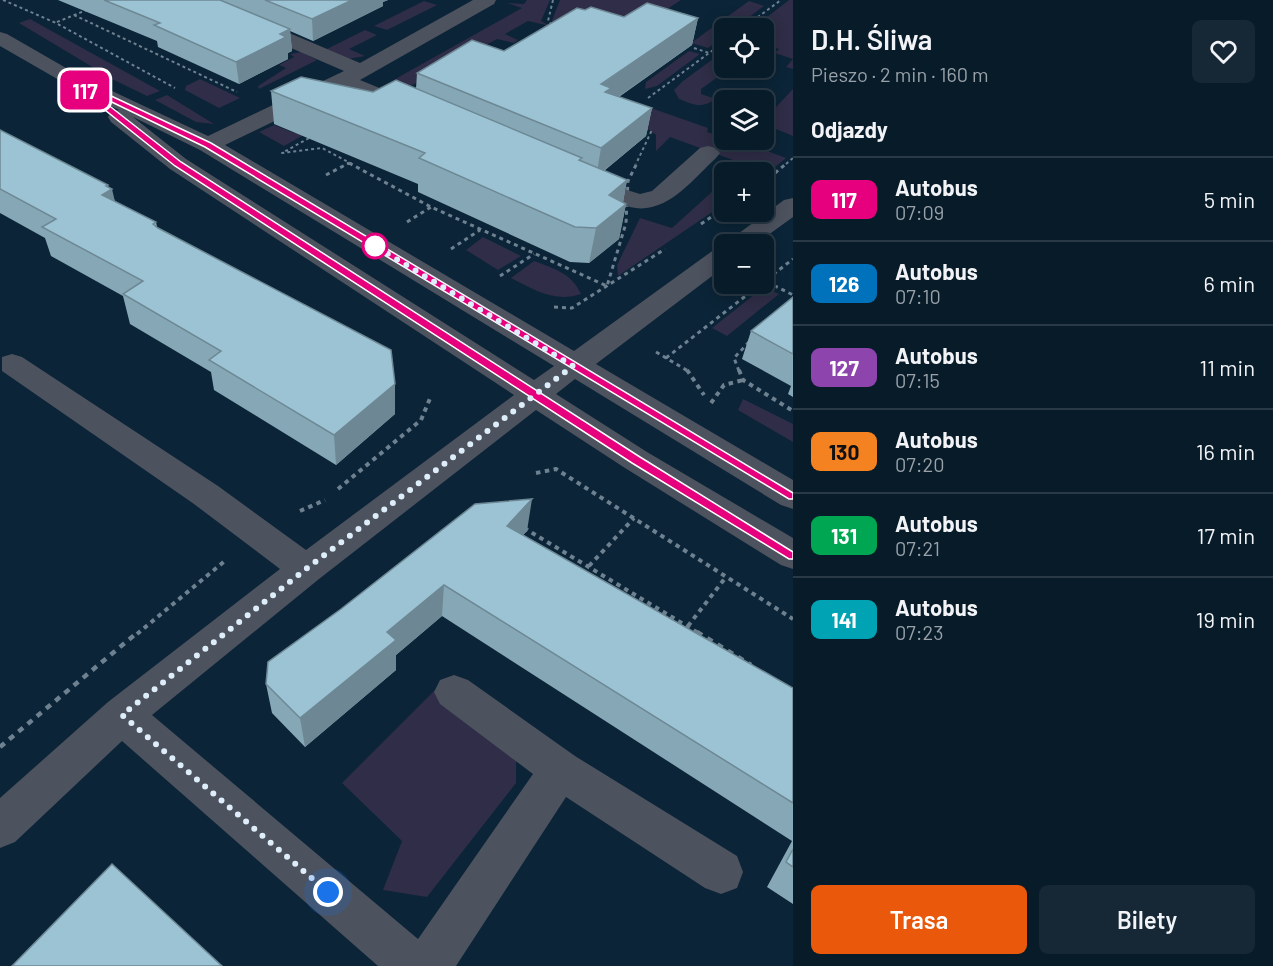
<!DOCTYPE html>
<html lang="pl">
<head>
<meta charset="utf-8">
<style>
  :root { --surface:#081b29; --page:#162835; --text:#f1f3f6; --muted:#98a1a8; --line:#293946; --accent:#ea580c }
  body { margin:0; font-family:Barlow,sans-serif; background:var(--page); color:var(--text); height:100vh; display:flex; flex-direction:column; font-size:22px; white-space:nowrap }
  * { box-sizing:border-box; margin:0 }
  p { font-size:20px; color:var(--muted) }
  .icon { flex:none; width:33px; height:33px; fill:none; stroke:currentColor; stroke-width:2; stroke-linecap:round; stroke-linejoin:round }
  .map { position:relative; flex:1; overflow:hidden }
  .sheet { display:flex; flex-direction:column; background:var(--surface); width:480px }
  .sheet>* { flex:none }
  .badge { padding:0 12px; border-radius:9px; font-size:21px; line-height:39px }
  .buttons { position:absolute; left:714px; top:18px; display:grid; gap:12px }
  .buttons a { display:grid; place-items:center; width:60px; height:60px; border-radius:9px; background:var(--surface); box-shadow:0 3px 15px #0003,0 0 0 2px var(--line); font-size:30px }
  .you { position:absolute; width:30px; height:30px; margin:-15px; border:4px solid #fff; border-radius:50%; background:#1a73e8; box-shadow:0 0 0 9px #1a73e833 }
  .map>.badge { position:absolute; translate:-50% -50%; box-shadow:0 0 0 3px #fff }
  h2 { padding:0 18px; font-size:22px; line-height:54px }
  .round { display:grid; place-items:center; flex:none; width:63px; height:63px; border-radius:9px; background:var(--page) }
  .overview { display:flex; align-items:center; justify-content:space-between; height:102px; padding:0 18px }
  h1 { font-size:28px; font-weight:600; line-height:45px }
  .primary-button { display:flex; gap:12px; margin-top:auto; padding:12px 18px }
  .primary-button a { flex:1; height:69px; border-radius:9px; background:var(--accent); color:#fff; font-size:24px; font-weight:600; line-height:69px; text-align:center }
  .primary-button a+a { background:var(--page); color:var(--text) }
  ul { padding:0; list-style:none }
  li { display:flex; align-items:center; gap:18px; height:84px; padding:0 18px; border-top:2px solid var(--line) }
  li div { flex:1 }
  li b { display:block; font-size:22px }
  li em { font-style:normal }
  li .badge { min-width:66px; font-weight:700; text-align:center }
  main { display:flex; flex:1; min-height:0 }
  .map>svg:first-child { display:block }
  .green { fill:#2f2d47 }
  .lines { fill:none; stroke-linecap:round; stroke-linejoin:round }
  .path-far3 { stroke:#6d8191; stroke-width:2; stroke-dasharray:3 3; stroke-linecap:butt }
  .path-far2 { stroke:#6d8191; stroke-width:3; stroke-dasharray:4 4; stroke-linecap:butt }
  .path-far1 { stroke:#6d8191; stroke-width:4; stroke-dasharray:4.5 4.5; stroke-linecap:butt }
  .path { stroke:#6d8191; stroke-width:4.5; stroke-dasharray:6 6; stroke-linecap:butt }
  .minor { fill:#4c525e; fill-rule:evenodd }
  .wall { fill:#86a8b6 }
  .shaded-wall { fill:#6d8894 }
  .building { fill:#9cc3d4; stroke:#6d8894; stroke-width:1.5 }
  .line { fill:#e6007e; stroke:#fff; stroke-width:1.5 }
  .walk { stroke:#deedfa; stroke-width:6; stroke-dasharray:0 10.8 }
  .stop-dot { fill:#fff; stroke:#e6007e; stroke-width:3 }
</style>
</head>
<body>
<main>
<div class="map">
<svg width="793" height="966" viewBox="0 0 793 966">
  <rect width="100%" height="100%" fill="#0b2437"/>
  <path class="green" d="M 527,0 L 550,0 L 541,21 L 550,26 L 528,21 L 505,34 L 518,40 L 514,43 L 497,39 L 405,89 L 392,88 L 397,78 L 522,8 L 507,3 L 524,4 Z
    M 560,0 L 681,0 L 619,41 L 581,34 L 551,23 Z
    M 789,0 L 793,0 L 793,69 L 786,67 L 793,59 L 775,53 L 779,49 L 764,44 L 764,28 L 753,28 Z
    M 424,1 L 437,5 L 387,30 L 374,26 Z
    M 749,1 L 764,6 L 740,24 L 724,19 Z
    M 30,19 L 160,91 L 147,96 L 114,80 L 19,23 Z
    M 717,24 L 730,28 L 724,28 L 724,36 L 708,48 L 691,43 Z
    M 365,30 L 377,35 L 349,49 L 365,56 L 348,59 L 323,51 Z
    M 689,51 L 700,54 L 657,86 L 645,89 L 646,82 Z
    M 724,51 L 724,68 L 730,68 L 701,89 L 701,94 L 716,99 C 701,109 694,105 679,99 L 674,90 L 683,81 Z
    M 301,52 L 317,60 L 259,89 L 258,86 L 286,68 L 279,65 L 294,57 L 290,54 Z
    M 200,79 L 240,98 L 219,108 L 185,90 L 186,86 Z
    M 594,88 L 708,128 L 707,132 L 724,137 L 724,140 L 738,140 L 786,158 L 764,176 L 764,172 L 735,172 L 744,164 L 670,137 L 656,151 L 656,135 Z
    M 793,89 L 793,136 L 764,124 L 764,120 Z
    M 167,95 L 214,124 L 196,122 L 155,100 Z
    M 372,97 L 284,146 L 259,132 L 274,125 L 294,133 L 347,104 Z
    M 724,181 L 724,204 L 618,276 L 617,265 L 640,218 L 672,228 Z
    M 483,237 L 521,256 L 498,270 L 466,250 Z
    M 534,261 C 553,268 573,274 581,294 C 556,303 534,290 511,278 Z
    M 764,287 L 779,294 L 727,336 L 712,328 Z
    M 743,399 L 793,424 L 793,442 L 738,410 Z
    M 435,690 L 516,759 L 516,783 L 427,897 L 383,890 L 402,841 L 342,783 Z"/>
  <g class="lines">
    <path class="path-far3" d="M 3,0 L 56,23 L 175,88
      M 553,0 L 548,21 L 554,27
      M 74,15 L 237,92
      M 722,21 L 744,27
      M 57,22 L 89,9
      M 743,28 L 781,0
      M 694,48 L 709,53
      M 648,98 L 724,42
      M 347,164 L 349,163
      M 352,164 L 322,148 L 282,153 L 374,102 L 399,96 L 422,86 L 466,59 L 584,101 L 651,132 L 636,164
      M 786,164 L 793,158"/>
    <path class="path-far2" d="M 349,163 L 431,207 L 607,286 L 626,223 L 628,181 L 637,163
      M 775,173 L 787,163
      M 326,175 L 349,163
      M 407,222 L 431,207
      M 701,224 L 717,213
      M 451,249 L 480,230
      M 500,276 L 534,254
      M 767,282 L 793,295
      M 554,307 L 572,308 L 665,249
      M 656,352 L 688,371
      M 666,358 L 793,259
      M 739,371 L 734,358 L 749,342"/>
    <path class="path-far1" d="M 687,370 L 704,395
      M 739,370 L 743,380 L 793,411
      M 711,403 L 724,385 L 743,380
      M 536,473 L 556,469 L 793,619
      M 338,489 L 421,420 L 431,396
      M 300,511 L 325,500
      M 524,528 L 700,634
      M 589,566 L 634,518
      M 688,626 L 726,577
      M 137,634 L 226,560"/>
    <path class="path" d="M 697,632 L 751,665
      M 0,747 L 138,632"/>
    <path class="minor" d="M 187,0 L 212,0 L 360,63 L 473,0 L 496,0 L 494,4 L 360,80 L 416,103 L 419,108 L 416,113 L 408,115 L 400,113 L 343,88 L 225,145 L 574,351 L 715,249 L 724,247 L 724,267 L 596,364 L 793,480 L 793,509 L 781,505 L 575,379 L 556,394 L 647,452 L 793,538 L 793,569 L 781,565 L 625,468 L 536,410 L 319,579 L 152,715 L 418,939 L 533,774 L 440,704 L 434,692 L 440,680 L 454,675 L 468,680 L 575,756 L 737,856 L 743,872 L 737,888 L 721,894 L 705,888 L 566,797 L 456,966 L 378,966 L 122,741 L 15,842 L 0,848 L 0,798 L 108,702 L 280,569 L 194,504 L 2,371 L 2,357 L 12,354 L 22,357 L 218,486 L 306,550 L 514,395 L 170,169 L 111,122 L 108,117 L 111,112 L 119,110 L 66,84 L 0,46 L 0,32 L 7,34 L 80,76 L 208,136 L 344,71 L 189,4 ZM 133,117 L 200,150 L 554,366 L 534,380 L 186,159 Z
      M 708,146 L 716,148 L 720,153 L 716,158 C 693,179 666,216 630,207 L 574,188 L 570,183 L 574,178 L 582,176 L 640,194 L 652,191 L 700,148 Z
      M 793,198 L 793,217 L 756,244 L 727,244 L 731,239 L 784,200 Z"/>
  </g>
  <path class="wall" d="M 58,0 L 388,0 L 383,2 L 383,6 L 313,41 L 290,31 L 292,51 L 288,53 L 288,59 L 239,84 L 158,47 L 157,41 Z
    M 624,17 L 698,18 L 692,45 L 619,97 L 652,108 L 646,136 L 604,171 L 627,180 L 623,202 L 626,204 L 619,239 L 589,263 L 570,262 L 418,192 L 418,184 L 274,124 L 271,91 L 373,92 L 416,89 L 417,73 L 504,51 Z
    M 0,130 L 109,188 L 115,201 L 156,222 L 157,227 L 395,414 L 336,465 L 214,390 L 211,372 L 130,324 L 123,296 L 51,256 L 45,238 L 0,213 Z
    M 793,297 L 793,397 L 788,394 L 791,386 L 742,359 L 751,331 Z
    M 527,531 L 523,535 L 793,688 L 793,904 L 767,887 L 792,841 L 442,616 L 396,655 L 396,670 L 305,747 L 272,713 L 266,684 Z"/>
  <path class="shaded-wall" d="M 352,0 L 388,0 L 383,2 L 383,6 L 313,41 L 312,19 Z
    M 698,18 L 692,45 L 608,104 L 601,84 Z
    M 290,29 L 292,51 L 288,53 L 288,59 L 239,84 L 236,62 L 280,34 Z
    M 652,108 L 646,136 L 596,177 L 601,148 Z
    M 627,180 L 622,208 L 626,204 L 619,239 L 589,263 L 596,228 L 609,195 Z
    M 108,185 L 110,191 L 112,189 L 119,219 L 102,195 L 106,186 Z
    M 395,384 L 395,414 L 336,465 L 334,435 Z
    M 532,499 L 527,531 L 502,557 L 507,526 Z
    M 444,585 L 442,616 L 396,655 L 396,670 L 305,747 L 300,718 L 387,632 Z"/>
  <path class="building" d="M 104,0 L 220,0 L 290,29 L 280,34 L 286,37 L 236,62 L 154,25 L 160,23 Z
    M 265,0 L 352,0 L 312,19 Z
    M 647,3 L 698,18 L 601,84 L 611,88 L 605,92 L 652,108 L 601,148 L 417,73 L 472,40 L 504,51 L 577,8 L 585,10 L 591,7 L 624,17 Z
    M 301,77 L 373,92 L 396,80 L 582,158 L 579,160 L 627,180 L 609,195 L 626,204 L 596,228 L 575,227 L 419,158 L 425,153 L 271,91 Z
    M 0,130 L 108,185 L 106,186 L 112,189 L 102,195 L 156,222 L 153,224 L 158,228 L 391,350 L 395,384 L 334,435 L 209,360 L 221,351 L 123,294 L 143,281 L 42,227 L 56,219 L 0,189 Z
    M 793,297 L 793,354 L 751,331 Z
    M 532,499 L 507,526 L 793,688 L 793,803 L 444,585 L 387,632 L 396,640 L 300,718 L 266,684 L 268,662 L 341,609 L 475,504 Z
    M 793,849 L 793,867 L 786,862 Z
    M 112,864 L 222,966 L 12,966 Z"/>
  <path class="line" d="M 73,78 L 211,143 L 793,493 L 793,499 L 789,499 L 205,147 L 93,93 L 181,162 L 640,457 L 793,552 L 793,559 L 789,559 L 632,463 L 175,166 L 70,82 Z"/>
  <g class="lines">
    <path class="walk" d="M 328,892 L 122,715 L 306,569 L 573,366 L 375,246"/>
  </g>
  <circle class="stop-dot" cx="375" cy="246" r="12"/>
</svg>
<div class="buttons">
<a><svg class="icon" aria-label="locate" viewBox="0 0 24 24"><circle cx="12" cy="12" r="6"/><path d="M12 2v4M12 18v4M2 12h4M18 12h4"/></svg></a>
<a><svg class="icon" aria-label="layers" viewBox="0 0 24 24"><path d="M12 4l9 5-9 5-9-5zM3 14l9 5 9-5"/></svg></a>
<a>+</a>
<a>−</a>
</div>
<div class="you" style="left:328px;top:892px"></div>
<b class="badge" style="left:85px;top:90px;background:#e6007e;color:#fff">117</b>
</div>
<section class="sheet">
<div class="overview"><div><h1>D.H. Śliwa</h1><p>Pieszo · 2 min · 160 m</p></div><a class="round"><svg class="icon" aria-label="heart" viewBox="0 0 24 24"><path d="M12 20l-8-8c-3-5 5-10 8-4 3-6 11-1 8 4z"/></svg></a></div>
<h2>Odjazdy</h2>
<ul>
<li><span class="badge" style="background:#e6007e;color:#fff">117</span><div><b>Autobus</b><p>07:09</p></div><em>5 min</em></li>
<li><span class="badge" style="background:#0072bc;color:#fff">126</span><div><b>Autobus</b><p>07:10</p></div><em>6 min</em></li>
<li><span class="badge" style="background:#8e44ad;color:#fff">127</span><div><b>Autobus</b><p>07:15</p></div><em>11 min</em></li>
<li><span class="badge" style="background:#f58220;color:#111">130</span><div><b>Autobus</b><p>07:20</p></div><em>16 min</em></li>
<li><span class="badge" style="background:#00a651;color:#fff">131</span><div><b>Autobus</b><p>07:21</p></div><em>17 min</em></li>
<li><span class="badge" style="background:#00a3b4;color:#fff">141</span><div><b>Autobus</b><p>07:23</p></div><em>19 min</em></li>
</ul>
<div class="primary-button"><a>Trasa</a><a>Bilety</a></div>
</section>
</main>
</body>
</html>
